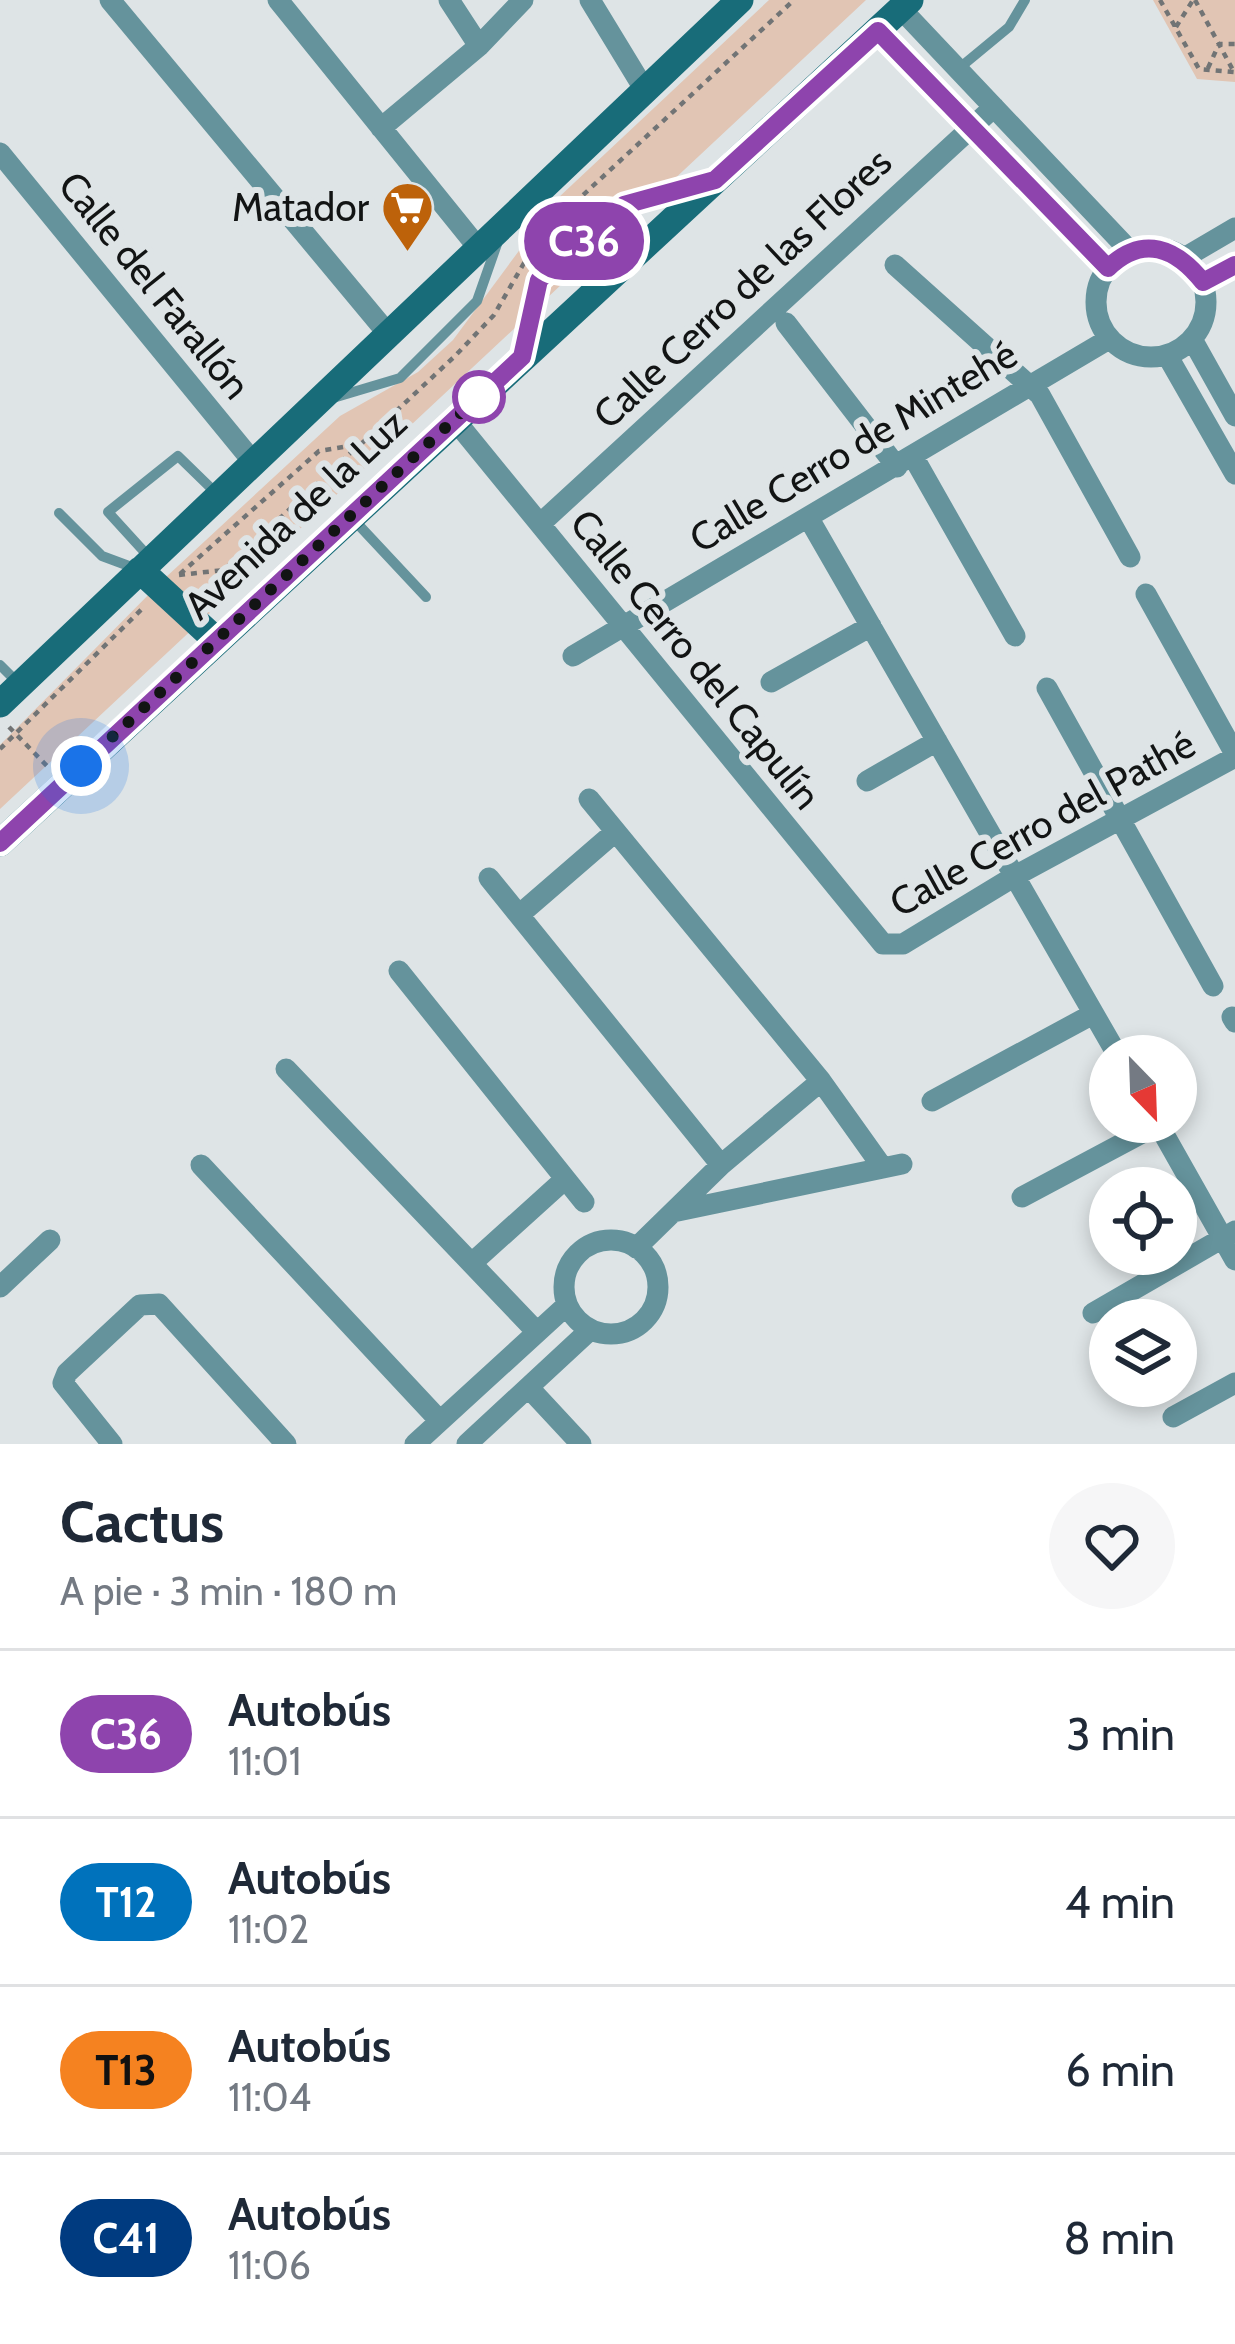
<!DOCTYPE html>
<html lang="es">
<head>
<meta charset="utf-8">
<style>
  :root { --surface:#fff; --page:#f6f6f7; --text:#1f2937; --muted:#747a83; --line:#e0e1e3 }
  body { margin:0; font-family:Cabin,sans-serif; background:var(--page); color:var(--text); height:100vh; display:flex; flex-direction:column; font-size:45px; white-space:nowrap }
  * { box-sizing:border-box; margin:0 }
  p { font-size:39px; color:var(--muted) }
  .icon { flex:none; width:66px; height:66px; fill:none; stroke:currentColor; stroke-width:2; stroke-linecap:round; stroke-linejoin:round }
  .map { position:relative; height:1444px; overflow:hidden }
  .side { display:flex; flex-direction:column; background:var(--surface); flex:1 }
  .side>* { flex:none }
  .badge { padding:0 24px; border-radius:39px; font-size:42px; line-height:78px }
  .needle { width:78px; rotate:157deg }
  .buttons { position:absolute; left:1089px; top:1035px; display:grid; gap:24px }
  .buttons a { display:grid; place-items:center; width:108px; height:108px; border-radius:50%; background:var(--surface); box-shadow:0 6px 18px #0003; font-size:60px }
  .you { position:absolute; width:60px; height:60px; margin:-30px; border:9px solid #fff; border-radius:50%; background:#1a73e8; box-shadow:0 0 0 18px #1a73e833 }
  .map>.badge { position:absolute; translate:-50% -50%; box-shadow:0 0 0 6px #fff }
  .round { display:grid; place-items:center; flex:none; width:126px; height:126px; border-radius:63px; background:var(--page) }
  .overview { display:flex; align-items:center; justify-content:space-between; height:204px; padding:0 60px }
  h1 { font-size:57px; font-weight:700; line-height:90px }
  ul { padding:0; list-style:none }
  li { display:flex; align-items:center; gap:36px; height:168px; padding:0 60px; border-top:3px solid var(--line) }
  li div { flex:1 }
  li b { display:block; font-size:45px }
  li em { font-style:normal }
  li .badge { min-width:132px; font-weight:700; text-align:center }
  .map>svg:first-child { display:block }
  .green { fill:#e1c5b4 }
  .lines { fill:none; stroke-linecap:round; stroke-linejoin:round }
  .path { stroke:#717475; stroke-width:4.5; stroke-dasharray:6 6; stroke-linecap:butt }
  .lane { stroke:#65939c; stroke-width:10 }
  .street { stroke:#65939c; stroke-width:21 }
  .secondary { stroke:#186c79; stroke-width:27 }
  .line-casing { stroke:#fff; stroke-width:27 }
  .line { stroke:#8e44ad; stroke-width:18 }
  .walk { stroke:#121414; stroke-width:12; stroke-dasharray:0 21.6 }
  .stop-dot { fill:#fff; stroke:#8e44ad; stroke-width:6 }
  .labels { text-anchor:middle; stroke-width:12; stroke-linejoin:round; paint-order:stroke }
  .poi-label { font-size:39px; fill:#121414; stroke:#dee4e6; text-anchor:end }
  .street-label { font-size:39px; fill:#121414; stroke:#dee4e6 }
</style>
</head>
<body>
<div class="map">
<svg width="1235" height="1444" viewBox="0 0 1235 1444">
  <rect width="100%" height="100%" fill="#dee4e6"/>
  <path class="green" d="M 769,0 L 866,0 L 0,809 L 0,745 L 165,578 L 340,416 L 418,372 L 453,340 L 558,198 Z
    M 1153,0 L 1235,0 L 1235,82 L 1197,79 Z"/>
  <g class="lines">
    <path class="path" d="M 1160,0 L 1199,69 L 1235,72
      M 1195,0 L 1234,72
      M 1176,27 L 1193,0
      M 1208,68 L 1219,44 L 1235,44
      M 180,574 L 319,451 L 361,444 L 455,356 L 494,315 L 524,263 L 569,208 L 794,0
      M 179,575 L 224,570 L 358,446
      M 9,727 L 47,766
      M 0,749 L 145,606"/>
    <path class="lane" d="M 957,70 L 1009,27 L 1025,0
      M 524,348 L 539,280 L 624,205 L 696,185
      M 333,398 L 400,378 L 477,301 L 497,244
      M 59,513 L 102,556 L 137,569
      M 354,520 L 426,597
      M 149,557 L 108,512 L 178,456 L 216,493
      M 0,665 L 18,683"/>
    <path class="street" d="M 110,0 L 389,335
      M 278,0 L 480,250
      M 449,0 L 479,46
      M 590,0 L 646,92
      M 901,9 L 1129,250
      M 878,31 L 1107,267
      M 381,128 L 479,46 L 523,0
      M 0,153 L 254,463
      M1096 302a55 55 0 1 1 110 0a55 55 0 1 1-110 0Z
      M 1184,258 L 1235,228
      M 895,265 L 1040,395 L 1130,557
      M 1203,282 L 1235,265
      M 786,323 L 897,467
      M 1192,339 L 1235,416
      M 1167,355 L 1235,474
      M 454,419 L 883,944 L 903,944 L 1015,876 L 1235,757
      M 914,458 L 1015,636
      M 808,517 L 1118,1056
      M 540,524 L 994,107
      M 1146,594 L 1235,754
      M 573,656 L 1109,339
      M 771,682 L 871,626
      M 1047,688 L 1213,986
      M 867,781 L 937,741
      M 589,799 L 821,1081 L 883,1168
      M 489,878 L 721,1165
      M 519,915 L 615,832
      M 399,971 L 584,1202
      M 1232,1017 L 1235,1022
      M 286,1069 L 535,1330
      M 932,1101 L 1093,1014
      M 1157,1122 L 1235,1260
      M 201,1165 L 440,1421
      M 1022,1197 L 1159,1124
      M 673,1212 L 902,1164
      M564 1287a47 47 0 1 1 94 0a47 47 0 1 1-94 0Z
      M 636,1248 L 721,1165 L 821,1081
      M 472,1263 L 564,1180
      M 0,1287 L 50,1240
      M 1093,1313 L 1235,1231
      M 529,1388 L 581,1444
      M 1173,1417 L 1235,1383
      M 112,1444 L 63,1383 L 67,1373 L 140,1305 L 159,1304 L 286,1444
      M 415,1444 L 567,1305
      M 467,1444 L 590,1330"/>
    <path class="secondary" d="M 140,570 L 217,641
      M 0,704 L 740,0
      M 0,843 L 910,0"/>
  </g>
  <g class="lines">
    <defs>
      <path id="line" d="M 0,843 L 522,357 L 539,280 L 624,205 L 715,180 L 878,31 L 1108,268 C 1143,234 1176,248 1203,282 L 1235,265"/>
    </defs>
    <use href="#line" class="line-casing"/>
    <use href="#line" class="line"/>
    <path class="walk" d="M 81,766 L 488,388 L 479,397"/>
  </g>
  <defs>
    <symbol id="supermarket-pin" viewBox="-11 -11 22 30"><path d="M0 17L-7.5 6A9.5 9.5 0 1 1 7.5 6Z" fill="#bd620a" stroke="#dee4e6"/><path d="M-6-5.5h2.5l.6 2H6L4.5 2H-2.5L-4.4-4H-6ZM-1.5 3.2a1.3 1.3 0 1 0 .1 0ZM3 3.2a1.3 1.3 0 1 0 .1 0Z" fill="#fff"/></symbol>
  </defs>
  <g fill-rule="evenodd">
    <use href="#supermarket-pin" x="378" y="178" width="59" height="81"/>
  </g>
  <circle class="stop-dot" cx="479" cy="397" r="24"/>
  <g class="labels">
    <g class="poi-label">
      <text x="369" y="221">Matador</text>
    </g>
    <g class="street-label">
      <text transform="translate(155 285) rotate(51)" y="14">Calle del Farallón</text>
      <text transform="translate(742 288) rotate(-43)" y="14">Calle Cerro de las Flores</text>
      <text transform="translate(853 446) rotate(-31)" y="14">Calle Cerro de Mintehé</text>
      <text transform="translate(295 514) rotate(-43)" y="14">Avenida de la Luz</text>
      <text transform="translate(696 659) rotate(51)" y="14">Calle Cerro del Capulín</text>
      <text transform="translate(1042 823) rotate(-29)" y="14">Calle Cerro del Pathé</text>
    </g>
  </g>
</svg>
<div class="buttons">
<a><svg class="needle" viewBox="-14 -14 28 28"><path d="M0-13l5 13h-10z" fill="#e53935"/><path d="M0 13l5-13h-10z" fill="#747a83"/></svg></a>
<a><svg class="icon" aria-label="locate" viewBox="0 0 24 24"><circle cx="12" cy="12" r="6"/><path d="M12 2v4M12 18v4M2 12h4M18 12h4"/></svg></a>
<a><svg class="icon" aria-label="layers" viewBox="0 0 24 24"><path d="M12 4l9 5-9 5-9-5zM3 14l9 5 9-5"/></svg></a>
</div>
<div class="you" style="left:81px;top:766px"></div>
<b class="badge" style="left:584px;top:241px;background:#8e44ad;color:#fff">C36</b>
</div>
<section class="side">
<div class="overview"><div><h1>Cactus</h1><p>A pie · 3 min · 180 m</p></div><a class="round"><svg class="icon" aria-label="heart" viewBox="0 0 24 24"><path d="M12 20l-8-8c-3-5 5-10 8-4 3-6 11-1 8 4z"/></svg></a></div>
<ul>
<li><span class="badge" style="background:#8e44ad;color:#fff">C36</span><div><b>Autobús</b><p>11:01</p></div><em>3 min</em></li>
<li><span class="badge" style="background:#0072bc;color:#fff">T12</span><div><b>Autobús</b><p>11:02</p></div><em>4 min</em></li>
<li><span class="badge" style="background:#f58220;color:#111">T13</span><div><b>Autobús</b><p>11:04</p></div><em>6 min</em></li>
<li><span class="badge" style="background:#003b80;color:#fff">C41</span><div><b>Autobús</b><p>11:06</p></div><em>8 min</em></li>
</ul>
</section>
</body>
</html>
